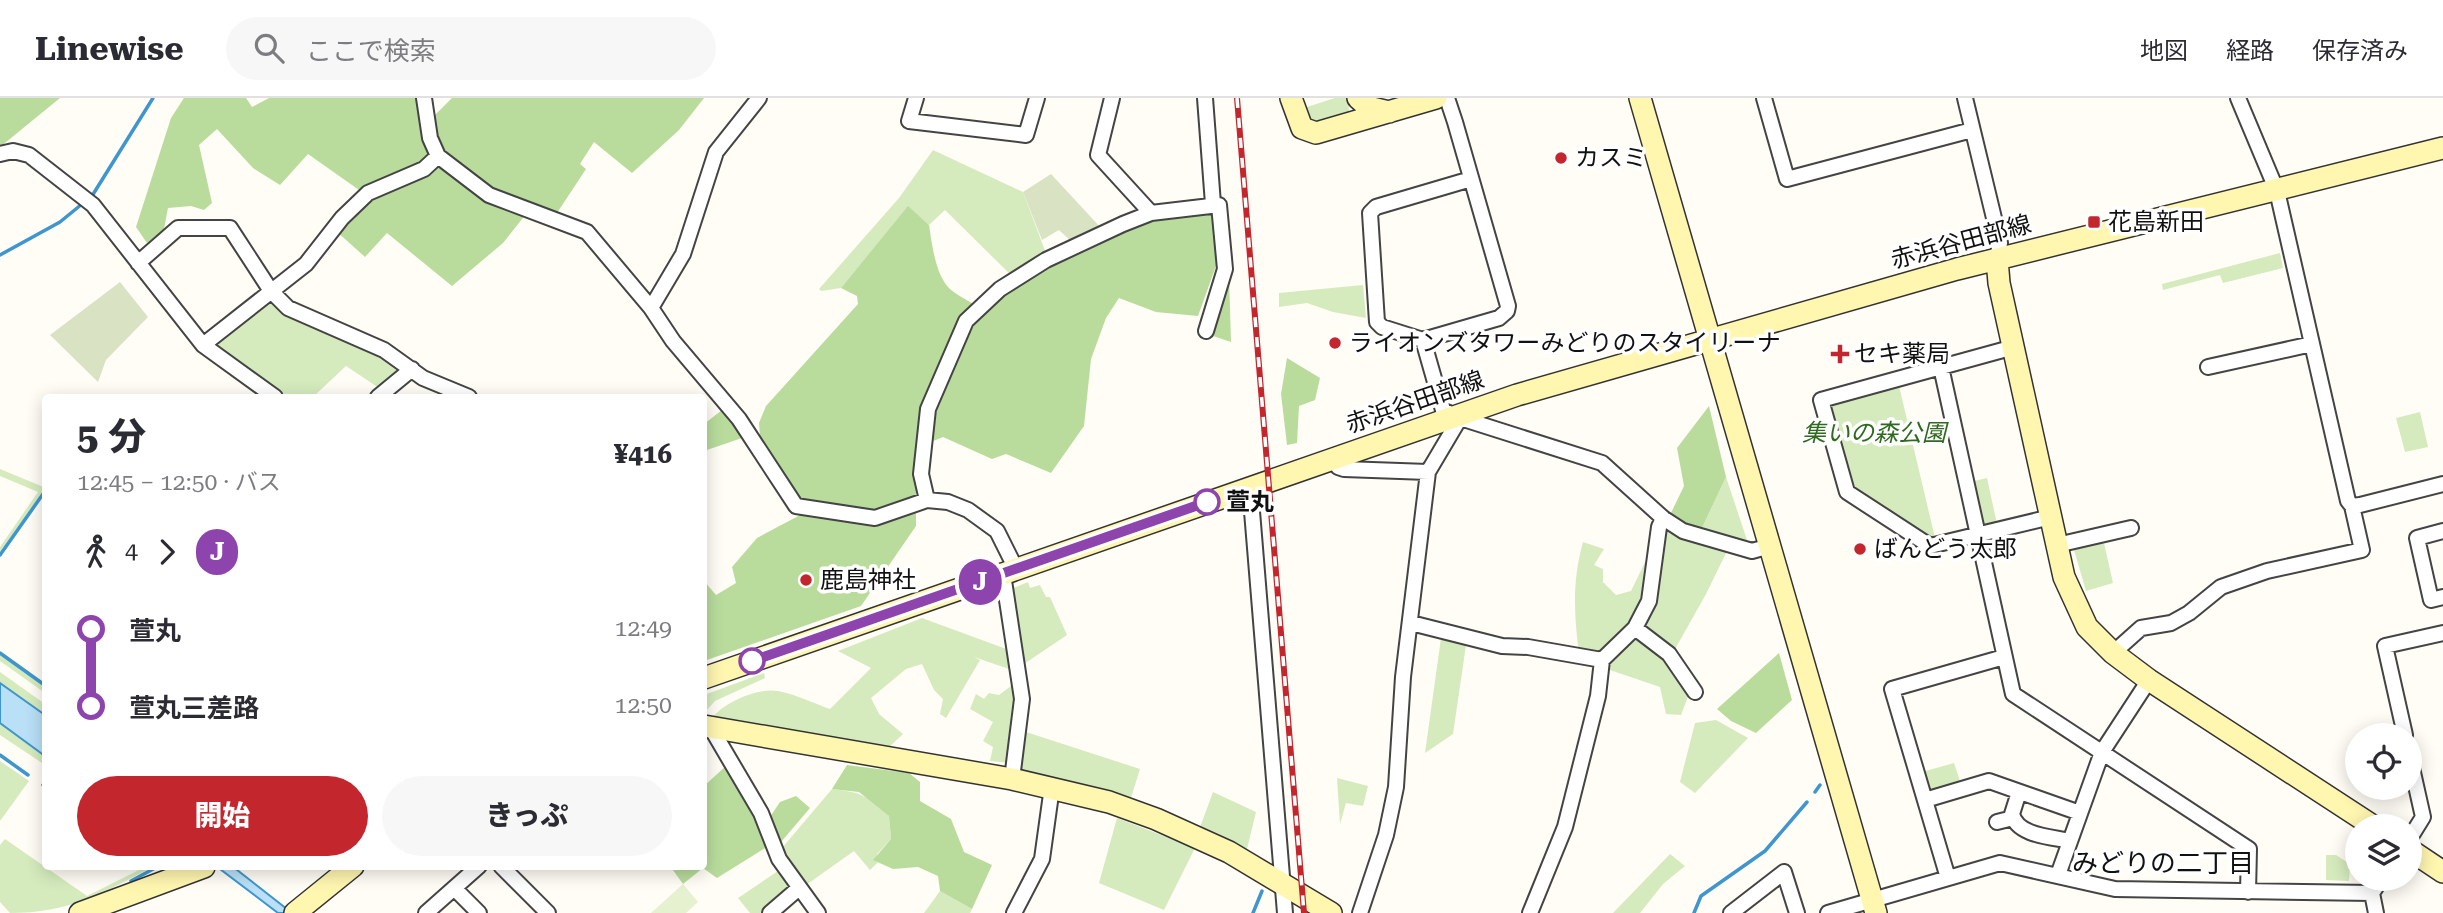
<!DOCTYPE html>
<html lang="ja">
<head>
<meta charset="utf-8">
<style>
  :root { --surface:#fff; --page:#f7f7f7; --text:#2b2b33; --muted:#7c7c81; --line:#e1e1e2; --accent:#c4262e }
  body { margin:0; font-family:"Roboto Serif","Noto Sans JP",serif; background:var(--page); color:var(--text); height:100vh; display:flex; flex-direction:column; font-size:26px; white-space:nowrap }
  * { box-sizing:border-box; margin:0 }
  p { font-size:23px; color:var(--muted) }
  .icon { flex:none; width:38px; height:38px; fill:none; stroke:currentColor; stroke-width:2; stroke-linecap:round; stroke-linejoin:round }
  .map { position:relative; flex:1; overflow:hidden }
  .details { position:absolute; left:42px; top:296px; width:665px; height:476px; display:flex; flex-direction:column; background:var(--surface); border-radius:7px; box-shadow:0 4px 18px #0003 }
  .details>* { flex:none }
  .badge { padding:0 14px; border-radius:23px; font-size:24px; line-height:46px }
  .controls { position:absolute; left:2345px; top:625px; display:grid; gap:14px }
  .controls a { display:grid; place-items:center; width:77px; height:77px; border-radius:50%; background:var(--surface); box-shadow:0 4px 18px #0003; font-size:35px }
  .map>.badge { position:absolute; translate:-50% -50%; box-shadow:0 0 0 4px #fff }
  .legs { display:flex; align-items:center; gap:10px; height:77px; padding:0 35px; font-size:23px }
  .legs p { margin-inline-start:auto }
  .summary { display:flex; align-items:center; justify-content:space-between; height:119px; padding:0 35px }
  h1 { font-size:38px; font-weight:800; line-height:52px }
  .cta { display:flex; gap:14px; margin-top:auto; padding:14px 35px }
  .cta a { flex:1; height:80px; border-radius:42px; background:var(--accent); color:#fff; font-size:28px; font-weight:800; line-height:80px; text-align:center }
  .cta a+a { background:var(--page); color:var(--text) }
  ul { padding:0 35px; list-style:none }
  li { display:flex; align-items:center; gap:24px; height:77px; font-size:26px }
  li i { display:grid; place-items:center; width:10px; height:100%; margin:0 9px; background:currentColor }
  li i::after { content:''; width:18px; height:18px; margin:-9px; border:5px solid; border-radius:50%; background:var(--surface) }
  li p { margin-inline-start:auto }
  li:first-child i { background:linear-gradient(#0000 50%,currentColor 0) }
  li:last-child i { background:linear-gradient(currentColor 50%,#0000 0) }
  header { display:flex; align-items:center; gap:42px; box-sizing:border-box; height:98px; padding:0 35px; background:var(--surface); border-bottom:2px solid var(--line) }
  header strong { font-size:33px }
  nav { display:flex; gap:38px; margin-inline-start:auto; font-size:24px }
  .search { width:490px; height:63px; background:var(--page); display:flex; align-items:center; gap:18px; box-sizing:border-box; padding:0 24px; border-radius:38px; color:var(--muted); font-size:26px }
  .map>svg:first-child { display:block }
  .green { fill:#d5ebbd }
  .forest { fill:#b9dc9c }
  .cemetery { fill:#d9e3c4 }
  .pitch { fill:#e6f2cf }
  .water { fill:#b9e0f7; stroke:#3f96cf; stroke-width:2 }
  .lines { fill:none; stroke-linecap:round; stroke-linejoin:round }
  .stream { stroke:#3f96cf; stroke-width:3.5 }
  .street-casing { stroke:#444; stroke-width:18 }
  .secondary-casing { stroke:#333; stroke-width:24 }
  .street { stroke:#fff; stroke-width:14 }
  .secondary { stroke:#fff6b0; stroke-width:21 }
  .rail-casing { stroke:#c4262e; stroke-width:6 }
  .rail { stroke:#fff; stroke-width:3.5; stroke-dasharray:10; stroke-linecap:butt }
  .line-1-casing { stroke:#fff; stroke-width:16 }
  .line-1 { stroke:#8e44ad; stroke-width:10 }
  .poi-dot { fill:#c4262e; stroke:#fff; stroke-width:2.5 }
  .stop-1-dot { fill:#fff; stroke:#8e44ad; stroke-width:3.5 }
  .labels { text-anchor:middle; stroke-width:7; stroke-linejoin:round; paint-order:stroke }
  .poi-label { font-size:24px; fill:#111; stroke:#fff; text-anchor:start }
  .street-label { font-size:24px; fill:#111; stroke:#fff }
  .park-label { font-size:24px; font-style:italic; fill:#2f6b1f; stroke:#fff }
  .stop-label { font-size:24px; font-weight:bold; fill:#111; stroke:#fff; text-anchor:start }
  .neighbourhood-label { font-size:26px; fill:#111; stroke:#fff }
</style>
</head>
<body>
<header>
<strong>Linewise</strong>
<div class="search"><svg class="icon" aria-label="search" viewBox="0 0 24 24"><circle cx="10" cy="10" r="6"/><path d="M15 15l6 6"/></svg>ここで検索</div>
<nav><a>地図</a><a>経路</a><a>保存済み</a></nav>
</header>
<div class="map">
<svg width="2443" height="815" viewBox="0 0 2443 815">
  <rect width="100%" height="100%" fill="#fffdf5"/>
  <path class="green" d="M 1335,0 L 1348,0 L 1349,13 L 1345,19 L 1311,26 L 1304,14 L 1307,9 Z
    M 933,52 L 1023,94 L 1047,158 L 1014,180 L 945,112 L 929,127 L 908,109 L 841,190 L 821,193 L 819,191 L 899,100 Z
    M 2280,155 L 2283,170 L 2223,185 L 2220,177 L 2163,192 L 2162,186 Z
    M 1363,187 L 1366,220 L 1333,214 L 1307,205 L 1279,209 L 1279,195 Z
    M 271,203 L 363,252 L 377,254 L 401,266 L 400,273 L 379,290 L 346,268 L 313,299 L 285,299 L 213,245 Z
    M 1899,288 L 1935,440 L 1931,441 L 1854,390 L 1830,312 L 1833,306 Z
    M 2420,314 L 2428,349 L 2405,354 L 2396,320 Z
    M 0,371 L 46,390 L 45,398 L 41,396 L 0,454 L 0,449 L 38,394 L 0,378 Z
    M 1726,379 L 1749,448 L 1700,434 Z
    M 1987,380 L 1997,426 L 1985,429 L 1980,425 L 1970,384 Z
    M 1664,428 L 1728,451 L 1706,496 L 1674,553 L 1645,527 Z
    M 1583,444 L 1604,451 L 1594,467 L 1603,471 L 1603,484 L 1616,497 L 1631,493 L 1650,454 C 1642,513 1641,516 1599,557 L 1579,556 C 1574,517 1572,483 1583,444 Z
    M 2104,445 L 2113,485 L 2086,493 L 2074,452 Z
    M 1028,484 L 1030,490 L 1040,487 L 1046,499 L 1050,499 L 1067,537 L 1024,566 L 1011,491 Z
    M 922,520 L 1009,552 L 1009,571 L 974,559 L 980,562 L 946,620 L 940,616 L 943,601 L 934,592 L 922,566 L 906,571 L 871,600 L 879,616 L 903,636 L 887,651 L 710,623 C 720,606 757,589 778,593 C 795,596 813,605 830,611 L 871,570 L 838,553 Z
    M 1636,539 L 1668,565 L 1689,596 L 1681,617 L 1666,616 L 1660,589 L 1607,571 L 1608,565 Z
    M 1441,540 L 1466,547 L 1453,636 L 1425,655 Z
    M 0,554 L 45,588 L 45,595 L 0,563 Z
    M 0,574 L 45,606 L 45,617 L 0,585 Z
    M 764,575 L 765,580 L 715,603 L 704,615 L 704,597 Z
    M 1015,585 L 1010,665 L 990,663 L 993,649 L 983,643 L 993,624 L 970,611 L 976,596 L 984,601 L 989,595 L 999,597 Z
    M 1716,622 L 1748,640 L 1695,695 L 1680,684 L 1695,625 Z
    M 0,625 L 45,658 L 45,667 L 0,637 Z
    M 1023,633 L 1140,671 L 1130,703 L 1018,673 Z
    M 0,663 L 29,683 L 0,723 Z
    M 1954,665 L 1961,686 L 1934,693 L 1927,691 L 1922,674 Z
    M 1337,680 L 1368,688 L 1363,708 L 1346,705 L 1340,726 Z
    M 832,691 C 861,694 868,698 889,718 L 891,741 L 877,756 L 879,763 L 870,772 L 854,753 L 806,787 L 782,750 Z
    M 1213,694 L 1256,714 L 1246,755 L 1199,732 Z
    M 1117,720 L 1195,750 L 1164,812 L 1099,785 Z
    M 5,741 L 87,798 L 141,771 L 138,768 L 152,769 C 102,796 68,815 10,815 L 0,804 L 0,747 Z
    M 1670,756 L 1685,768 L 1663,786 L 1640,815 L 1613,815 Z
    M 2326,757 L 2336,757 L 2350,766 L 2349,783 L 2326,782 Z
    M 778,773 L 788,788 L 787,792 L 760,815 L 750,815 L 738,800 Z
    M 940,793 L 972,811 L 970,815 L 924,815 Z"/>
  <path class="forest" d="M 0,0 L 60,0 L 0,49 Z
    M 184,0 L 246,0 L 252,9 L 269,0 L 428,0 L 432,20 L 452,0 L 704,0 L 679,32 L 632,75 L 594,44 L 580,66 L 586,71 L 557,115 L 533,107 L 503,145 L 452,188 L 387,135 L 365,159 L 336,133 L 369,99 L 308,56 L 280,87 L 253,70 L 217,31 L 199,47 L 212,105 L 204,112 L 191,108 L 168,110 L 164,131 L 147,145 L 136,129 L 171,20 Z
    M 908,108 L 929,127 C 932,145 935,177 950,191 C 960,200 972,203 982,213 L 1034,173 L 1121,131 L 1154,120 L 1208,112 L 1217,119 L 1216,168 L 1198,218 L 1156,214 L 1119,200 L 1106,220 L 1091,261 L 1084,328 L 1051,375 L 1006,356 L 992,361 L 943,339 L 916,350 L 916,428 L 861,508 L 704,563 L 704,483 L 716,497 L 736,485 L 732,469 L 757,440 L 802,416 L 760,338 L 759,325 L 766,308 L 858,206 L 857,198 L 841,190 Z
    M 1229,178 L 1231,244 L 1210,237 Z
    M 1287,260 L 1320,280 L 1315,302 L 1299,308 L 1297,345 L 1287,347 L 1281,296 Z
    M 1709,308 L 1726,379 L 1700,434 L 1682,429 L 1670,417 L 1684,388 L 1677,350 Z
    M 722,312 L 742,340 L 704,353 L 704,326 Z
    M 1779,555 L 1792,602 L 1756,635 L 1731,623 L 1717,611 Z
    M 727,667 L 756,718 L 767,749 L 717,780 L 703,770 L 683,786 L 670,768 L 704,768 L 704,688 Z
    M 847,667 L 909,675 L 920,684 L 920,703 L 951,721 L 964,754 L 992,767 L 972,811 L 940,793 L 938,778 L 918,769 L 893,771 L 873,762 L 891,741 L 889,718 L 859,694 L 832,691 Z
    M 796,698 L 810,710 L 781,744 L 770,719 L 780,704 Z"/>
  <path class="cemetery" d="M 1051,76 L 1101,130 L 1072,144 L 1059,132 L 1042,142 L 1023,94 Z
    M 120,184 L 148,219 L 106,262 L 98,284 L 50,237 Z"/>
  <path class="pitch" d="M 683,786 L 698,804 L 686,815 L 651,815 Z"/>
  <path class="water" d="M 0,585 L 45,617 L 45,658 L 0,625 Z
    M 216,768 L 232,768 L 292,815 L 278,815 Z"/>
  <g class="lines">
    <path class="stream" d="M 92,98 L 153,0
      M 0,157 L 60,124 L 82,106
      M 0,457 L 43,396
      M 0,555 L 46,588
      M 0,657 L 28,677
      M 43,687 L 46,689
      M 1815,694 L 1820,687
      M 131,783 L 155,770 L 153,768
      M 1253,815 L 1262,793
      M 1694,815 L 1701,798 L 1765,753 L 1807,704"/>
    <defs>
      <path id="street" d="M 424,0 L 430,40 L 438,58 L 489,97 L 587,134 L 651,210 L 673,243 L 739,321 L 796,408 L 875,420 L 927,402 L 948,404 L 968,412 L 997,433 L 1016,471
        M 916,0 L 909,23 L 1026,37 L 1037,0
        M 1112,0 L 1098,57 L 1151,115
        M 1205,0 L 1213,106
        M 1447,0 L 1455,24 L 1508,208 L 1507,213 L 1499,220 L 1423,242 L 1382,229 L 1377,224 L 1370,115 L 1376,109 L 1471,81
        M 1764,0 L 1787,81 L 1972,32
        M 1965,0 L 2000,145 L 1997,161
        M 2238,0 L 2277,93 L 2348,403 L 2352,408 L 2360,407 L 2443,386
        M 0,56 L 13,53 L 29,57 L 93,107 L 203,247 L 275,299
        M 138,165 L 178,130 L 230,130 L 271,193 L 288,210 L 384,252 L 423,280 L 469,299
        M 651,210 L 683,156 L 716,54 L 759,0
        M 1423,242 L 1443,312 L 1454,318 L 1602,365 L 1663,420 L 1683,433 L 1752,453 L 1770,448
        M 203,247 L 306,166 L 342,120 L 368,95 L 424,71 L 438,58
        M 2014,249 L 1821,302 L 1847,394 L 1930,448 L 2051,419
        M 1941,269 L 2013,596 L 2249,751 L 2248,794
        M 2208,269 L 2312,246
        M 378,299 L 412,271
        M 1335,360 L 1338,369 L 1344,371 L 1428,374
        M 1250,389 L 1285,815
        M 927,402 L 921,376 L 928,311 L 966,223 L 1000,191 L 1046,162 L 1123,126 L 1151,115 L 1219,107 L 1225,171 L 1206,233
        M 2443,433 L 2417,440 L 2431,502 L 2443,499
        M 2057,447 L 2131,430
        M 1003,476 L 1022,601 L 1012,681
        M 1411,525 L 1502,548 L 1528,549 L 1602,562
        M 1635,530 L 1669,556 L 1695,594
        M 2113,555 L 2141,530 L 2171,525 L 2189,515 L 2221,489 L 2267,473 L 2362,452 L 2352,408
        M 711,630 L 761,715 L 779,761 L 818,815
        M 2405,637 L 2385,548 L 2443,535
        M 2410,661 L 2423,719 L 2410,740
        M 2019,694 L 2012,716 C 2017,738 2052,739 2070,743
        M 1925,702 L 1989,683 L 2080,715
        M 1997,724 L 2013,720
        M 501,768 L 548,815
        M 2058,777 L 2102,654 L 2149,582
        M 1948,780 L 1892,591 L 2004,559
        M 454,790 L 479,815
        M 2372,795 L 2376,815
        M 426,815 L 479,768
        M 770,815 L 799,790
        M 1014,815 L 1042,761 L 1052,689
        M 1360,815 L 1386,737 L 1396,689 L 1403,579 L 1428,374 L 1460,320
        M 1530,815 L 1565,729 L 1598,598 L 1602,562 L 1635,530 L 1649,503 L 1659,429 L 1663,420
        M 1731,815 L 1784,774 L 1797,815
        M 1828,815 L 2000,765 L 2115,791 L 2372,795 L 2382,780"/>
      <path id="secondary" d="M 1291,0 L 1302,30 L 1316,35 L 1436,0
        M 1358,0 L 1368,9 L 1389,14
        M 1640,0 L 1876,815
        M 1997,161 L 1999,185 L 2064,479 L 2087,529 L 2113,555 L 2149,582 L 2373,728
        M 704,580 L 1517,297 L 1957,171 L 2443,50
        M 704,628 L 1012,681 L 1109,704 L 1156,721 L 1229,754 L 1331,815
        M 2410,752 L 2443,774
        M 80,815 L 204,769
        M 295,815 L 353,768"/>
    </defs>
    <use href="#street" class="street-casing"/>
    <use href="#secondary" class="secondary-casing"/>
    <use href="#street" class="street"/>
    <use href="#secondary" class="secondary"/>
    <defs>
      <path id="rail" d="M 1237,0 L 1304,815"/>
    </defs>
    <use href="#rail" class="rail-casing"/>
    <use href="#rail" class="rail"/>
  </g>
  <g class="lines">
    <defs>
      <path id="line-1" d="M 752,563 L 1207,404"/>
    </defs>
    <use href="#line-1" class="line-1-casing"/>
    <use href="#line-1" class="line-1"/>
  </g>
  <g class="poi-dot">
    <circle cx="1561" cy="60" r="7"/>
    <rect x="2087" y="117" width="14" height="14" rx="3.5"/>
    <circle cx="1335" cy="245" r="7"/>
    <path d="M1836.5 245.5h7v7h7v7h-7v7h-7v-7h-7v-7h7z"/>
    <circle cx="1860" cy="451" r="7"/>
    <circle cx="806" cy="482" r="7"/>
  </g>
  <g class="stop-1-dot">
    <circle cx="1207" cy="404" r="12"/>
    <circle cx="752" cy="563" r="12"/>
  </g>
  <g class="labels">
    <g class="poi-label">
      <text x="1575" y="68">カスミ</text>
      <text x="2108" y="132">花島新田</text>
      <text x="1349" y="253">ライオンズタワーみどりのスタイリーナ</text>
      <text x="1854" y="264">セキ薬局</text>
      <text x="1874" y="459">ばんどう太郎</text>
      <text x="820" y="490">鹿島神社</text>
    </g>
    <g class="street-label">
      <text transform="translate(1961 144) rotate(-15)" y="8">赤浜谷田部線</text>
      <text transform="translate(1415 304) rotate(-19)" y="8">赤浜谷田部線</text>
    </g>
    <g class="park-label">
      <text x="1874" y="343">集いの森公園</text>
    </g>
    <g class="stop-label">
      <text x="1226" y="412">萱丸</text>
    </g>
    <g class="neighbourhood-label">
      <text x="2163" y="774">みどりの二丁目</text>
    </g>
  </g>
</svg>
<div class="controls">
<a><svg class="icon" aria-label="locate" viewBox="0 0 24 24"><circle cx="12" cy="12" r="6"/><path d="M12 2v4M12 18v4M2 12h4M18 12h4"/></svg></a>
<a><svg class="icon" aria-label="layers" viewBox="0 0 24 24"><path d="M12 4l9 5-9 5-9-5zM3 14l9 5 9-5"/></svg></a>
</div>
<b class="badge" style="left:980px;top:484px;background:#8e44ad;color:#fff">J</b>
<section class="details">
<div class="summary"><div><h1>5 分</h1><p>12:45 – 12:50 · バス</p></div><b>¥416</b></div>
<div class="legs"><svg class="icon" aria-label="walk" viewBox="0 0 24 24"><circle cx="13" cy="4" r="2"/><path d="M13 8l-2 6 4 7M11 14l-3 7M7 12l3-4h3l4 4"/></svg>4<svg class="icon" aria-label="forward" viewBox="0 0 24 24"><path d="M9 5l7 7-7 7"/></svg><b class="badge" style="background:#8e44ad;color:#fff">J</b></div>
<ul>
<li><i style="color:#8e44ad"></i><b>萱丸</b><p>12:49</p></li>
<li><i style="color:#8e44ad"></i><b>萱丸三差路</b><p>12:50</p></li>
</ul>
<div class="cta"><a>開始</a><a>きっぷ</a></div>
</section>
</div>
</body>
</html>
